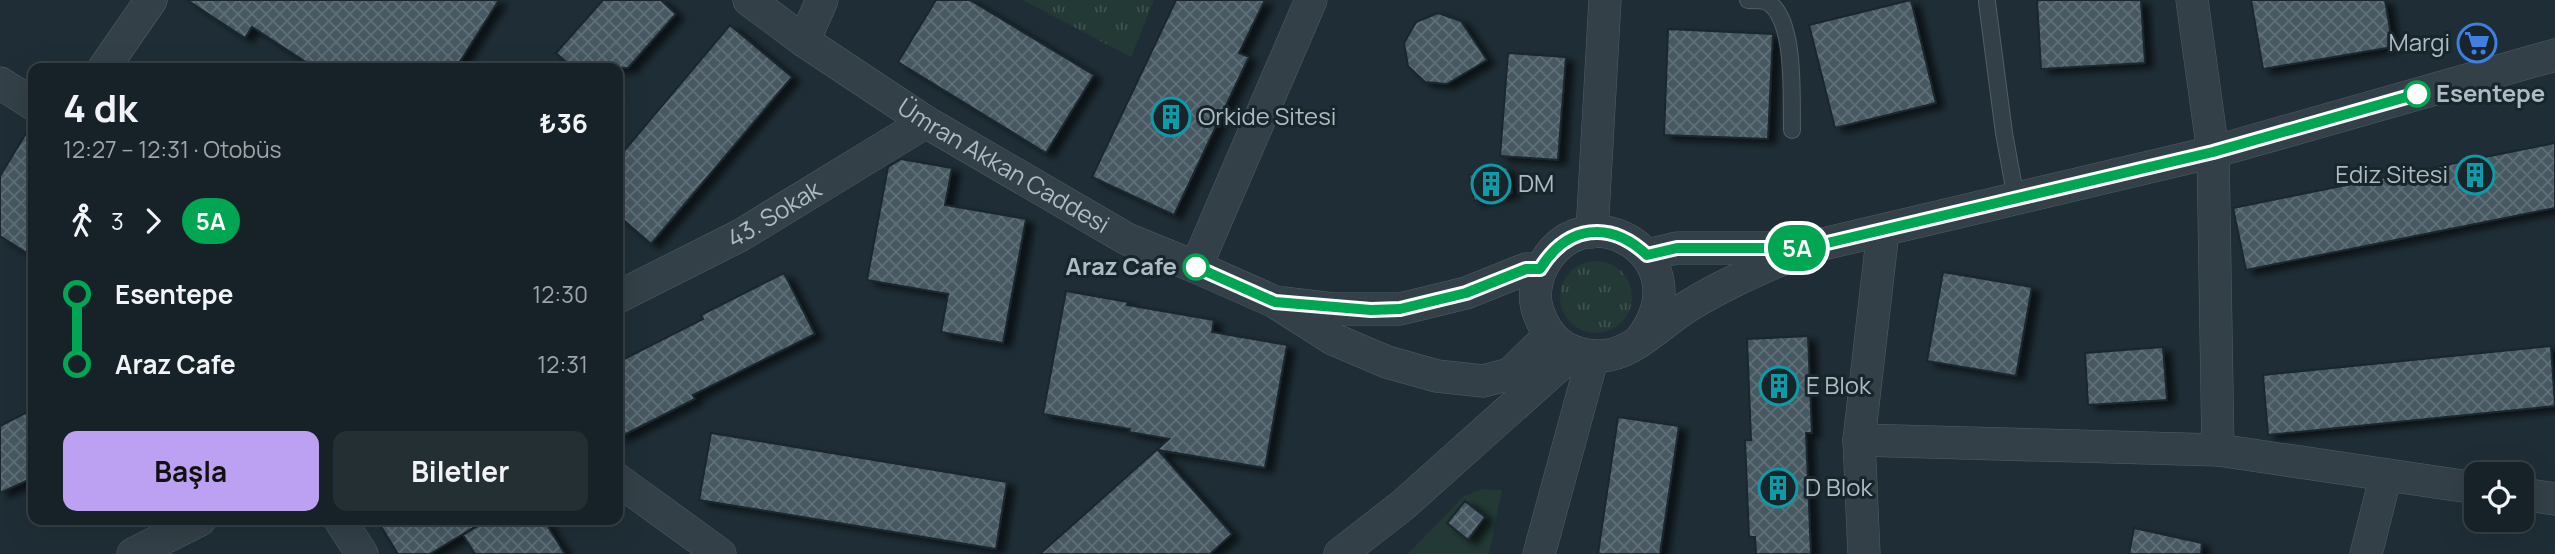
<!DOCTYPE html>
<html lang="tr">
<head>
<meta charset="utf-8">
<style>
  :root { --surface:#172228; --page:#242f34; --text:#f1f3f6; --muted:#9ea4a8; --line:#363f45; --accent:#bca0f2 }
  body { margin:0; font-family:Manrope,sans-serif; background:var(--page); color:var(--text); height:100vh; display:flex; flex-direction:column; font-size:26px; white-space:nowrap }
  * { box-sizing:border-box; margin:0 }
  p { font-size:23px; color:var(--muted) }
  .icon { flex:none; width:38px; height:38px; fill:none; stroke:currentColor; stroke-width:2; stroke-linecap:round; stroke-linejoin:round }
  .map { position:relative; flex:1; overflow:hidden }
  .panel { position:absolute; left:28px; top:63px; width:595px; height:462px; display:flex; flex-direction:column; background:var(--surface); border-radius:14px; box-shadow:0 7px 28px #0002,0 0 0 2px var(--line) }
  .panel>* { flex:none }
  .badge { padding:0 14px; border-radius:23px; font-size:24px; line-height:46px }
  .fabs { position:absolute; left:2464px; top:462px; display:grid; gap:14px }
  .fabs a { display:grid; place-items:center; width:70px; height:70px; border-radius:14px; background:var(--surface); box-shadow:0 7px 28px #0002,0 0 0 2px var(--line); font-size:35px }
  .map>.badge { position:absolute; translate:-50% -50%; box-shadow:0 0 0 4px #fff }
  .legs { display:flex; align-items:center; gap:10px; height:77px; padding:0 35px; font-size:23px }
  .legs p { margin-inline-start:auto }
  .head { display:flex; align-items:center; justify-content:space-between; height:119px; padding:0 35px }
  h1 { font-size:38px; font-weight:700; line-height:52px }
  .action { display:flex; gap:14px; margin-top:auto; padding:14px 35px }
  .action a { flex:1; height:80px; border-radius:14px; background:var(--accent); color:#111; font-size:28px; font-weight:700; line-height:80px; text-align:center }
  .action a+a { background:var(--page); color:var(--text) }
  ul { padding:0 35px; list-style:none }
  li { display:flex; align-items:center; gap:24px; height:70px; font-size:26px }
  li i { display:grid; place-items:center; width:10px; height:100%; margin:0 9px; background:currentColor }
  li i::after { content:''; width:18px; height:18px; margin:-9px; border:5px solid; border-radius:50%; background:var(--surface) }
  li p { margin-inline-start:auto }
  li:first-child i { background:linear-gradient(#0000 50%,currentColor 0) }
  li:last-child i { background:linear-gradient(currentColor 50%,#0000 0) }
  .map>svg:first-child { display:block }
  .grass { fill:url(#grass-tufts) }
  .park { fill:#223935 }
  .building { fill:url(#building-cross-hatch); stroke:#1a272d; stroke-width:2; filter:url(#shadow) }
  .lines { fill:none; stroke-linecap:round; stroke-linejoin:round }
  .lane-casing { stroke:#505e65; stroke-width:18 }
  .street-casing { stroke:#505e65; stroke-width:33 }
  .lane { stroke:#334047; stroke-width:16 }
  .street { stroke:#334047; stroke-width:32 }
  .line-1-casing { stroke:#fff; stroke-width:16 }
  .line-1 { stroke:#00a651; stroke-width:10 }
  .stop-1-dot { fill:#fff; stroke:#00a651; stroke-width:3.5 }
  .labels { text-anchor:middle; stroke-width:6; stroke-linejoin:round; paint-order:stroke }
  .poi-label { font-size:24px; fill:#acbbc4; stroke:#18252b; text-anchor:start }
  .stop-label { font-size:24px; font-weight:bold; fill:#acbbc4; stroke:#18252b; text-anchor:start }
  .street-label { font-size:24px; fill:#acbbc4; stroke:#18252b }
</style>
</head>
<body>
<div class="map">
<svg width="2555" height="554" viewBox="0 0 2555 554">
  <defs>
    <pattern id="grass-tufts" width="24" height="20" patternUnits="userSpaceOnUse" patternTransform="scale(1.75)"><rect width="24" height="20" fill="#223935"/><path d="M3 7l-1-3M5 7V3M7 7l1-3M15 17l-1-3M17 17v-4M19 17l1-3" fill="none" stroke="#3f5451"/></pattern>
    <pattern id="building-cross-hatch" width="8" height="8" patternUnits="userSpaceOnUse" patternTransform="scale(1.75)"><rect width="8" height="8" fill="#475962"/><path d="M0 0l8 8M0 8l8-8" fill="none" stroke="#5f6f77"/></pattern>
    <filter id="shadow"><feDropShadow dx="8" dy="4.5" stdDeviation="3.5" flood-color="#0009"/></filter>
  </defs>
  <rect width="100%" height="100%" fill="#1f2e36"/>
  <path class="grass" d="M 1023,0 L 1154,0 L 1131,57 Z
    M1560 297a36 36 0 1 1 72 0a36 36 0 1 1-72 0Z"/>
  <path class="park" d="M 1482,489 L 1502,490 L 1489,554 L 1408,554 L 1464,496 Z"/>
  <path class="building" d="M 187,0 L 499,0 L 456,68 L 315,68 L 252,27 L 245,38 Z
    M 603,0 L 661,0 L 676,14 L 628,68 L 573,68 L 556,53 Z
    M 936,0 L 970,0 L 1094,75 L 1046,153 L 898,62 Z
    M 1176,0 L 1265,0 L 1239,53 L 1249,57 L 1174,215 L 1092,177 Z
    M 1911,0 L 1936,103 L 1835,128 L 1809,25 Z
    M 2037,0 L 2141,0 L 2145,63 L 2041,69 Z
    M 2251,0 L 2385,0 L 2393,47 L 2263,69 Z
    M 1438,13 L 1461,21 L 1487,60 L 1447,84 L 1425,82 L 1408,66 L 1404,43 L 1416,22 Z
    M 730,25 L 792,77 L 651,244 L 618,215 L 618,158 Z
    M 1668,29 L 1773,34 L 1768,139 L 1664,135 Z
    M 1508,53 L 1566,57 L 1558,160 L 1500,156 Z
    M 33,122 L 33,257 L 0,236 L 0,176 Z
    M 2555,143 L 2555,208 L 2246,270 L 2233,208 Z
    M 901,159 L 952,168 L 945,205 L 1026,219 L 1003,343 L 941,332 L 948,294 L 867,280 L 888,167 Z
    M 1507,167 L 1512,193 L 1474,201 L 1469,175 Z
    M 1943,272 L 2032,287 L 2016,376 L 1927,361 Z
    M 784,273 L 815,334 L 693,395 L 695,399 L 618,438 L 618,362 L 703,319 L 701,315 Z
    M 1066,291 L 1128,302 L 1127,305 L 1214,320 L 1212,332 L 1287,345 L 1265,468 L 1158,450 L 1232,534 L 1210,554 L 1040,554 L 1169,439 L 1129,432 L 1130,429 L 1043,414 Z
    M 1808,336 L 1812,433 L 1806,433 L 1811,554 L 1756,554 L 1755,537 L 1749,537 L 1745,440 L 1751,440 L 1747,339 Z
    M 2551,346 L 2555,406 L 2268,435 L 2263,375 Z
    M 2163,347 L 2167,400 L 2088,405 L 2085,353 Z
    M 33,409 L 33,478 L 0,493 L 0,426 Z
    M 1618,417 L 1679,426 L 1660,554 L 1598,554 Z
    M 711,433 L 1007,482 L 996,549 L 699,500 Z
    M 1465,501 L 1485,517 L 1468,540 L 1447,523 Z
    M 377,520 L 486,520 L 430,554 L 398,554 Z
    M 488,520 L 544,520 L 565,554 L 475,554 L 463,535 Z
    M 2134,528 L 2202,543 L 2201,554 L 2129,554 Z"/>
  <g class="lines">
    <defs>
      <path id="lane" d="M 1748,0 C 1753,0 1761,0 1765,1 C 1797,14 1791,101 1792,130
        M 1987,2 L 2004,133 L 2016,199"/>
      <g id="street">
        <path id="s1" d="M 749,0 L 804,41 L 926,122 L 1127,239 L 1196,267 L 1275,302 L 1333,339 L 1387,362 L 1437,376 L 1483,381 L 1510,374 L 1550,335"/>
        <path d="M 2192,0 L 2213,152 L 2218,450"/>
        <path d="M 804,41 L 822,0"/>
        <path d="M 104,68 L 151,0"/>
        <path d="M 0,83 L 33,104"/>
        <path d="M 1592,232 L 1605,0"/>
        <path d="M 1647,255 L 1677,248 L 1806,248 L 2213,152 L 2555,55"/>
        <path d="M 1196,267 L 1311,0"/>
        <path id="s2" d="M 618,297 L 741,235 L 926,122"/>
        <path d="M 1283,303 L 1333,309 L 1400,309 L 1466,293 L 1526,269 L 1540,269"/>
        <path d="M 1640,340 C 1704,259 1589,189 1545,262 C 1537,275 1533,293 1537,308 C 1543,328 1556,347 1578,353 C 1588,356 1599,357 1609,355 C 1637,350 1666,319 1690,305 C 1724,284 1760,269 1796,253"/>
        <path d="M 1859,440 L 2218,450 L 2476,488"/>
        <path d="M 618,480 L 720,554"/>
        <path d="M 2522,494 L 2555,499"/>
        <path d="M 340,520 L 362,554"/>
        <path d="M 133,554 L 200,520"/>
        <path d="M 1340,554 L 1403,505 L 1574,352"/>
        <path d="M 1539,554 L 1593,356"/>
        <path d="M 1864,554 L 1859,440 L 1883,231"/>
        <path d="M 2366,554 L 2386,475"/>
      </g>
    </defs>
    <use href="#lane" class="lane-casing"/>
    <use href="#street" class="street-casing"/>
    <use href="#lane" class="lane"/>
    <use href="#street" class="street"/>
  </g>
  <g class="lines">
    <defs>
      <path id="line-1" d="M 1196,267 L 1275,302 L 1371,310 L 1400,309 L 1437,300 L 1466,293 L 1526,269 L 1540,269 C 1567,225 1610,220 1647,255 L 1677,248 L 1806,248 L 2213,152 L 2417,94"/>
    </defs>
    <use href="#line-1" class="line-1-casing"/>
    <use href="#line-1" class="line-1"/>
  </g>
  <defs>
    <symbol id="supermarket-ring" viewBox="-11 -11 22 22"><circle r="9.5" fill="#18252b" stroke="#3f7fe0" stroke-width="1.5"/><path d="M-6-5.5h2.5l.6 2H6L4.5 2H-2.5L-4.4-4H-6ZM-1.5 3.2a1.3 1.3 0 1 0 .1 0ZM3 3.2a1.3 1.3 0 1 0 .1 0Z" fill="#3f7fe0"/></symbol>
    <symbol id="building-ring" viewBox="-11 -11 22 22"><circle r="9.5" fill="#18252b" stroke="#0f9aa8" stroke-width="1.5"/><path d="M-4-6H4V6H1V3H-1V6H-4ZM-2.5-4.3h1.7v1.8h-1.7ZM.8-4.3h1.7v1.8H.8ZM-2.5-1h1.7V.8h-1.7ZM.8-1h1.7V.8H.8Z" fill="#0f9aa8"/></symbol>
  </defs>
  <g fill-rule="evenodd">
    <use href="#supermarket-ring" x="2455" y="21" width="44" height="44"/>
    <use href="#building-ring" x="1149" y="95" width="44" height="44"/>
    <use href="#building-ring" x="2453" y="153" width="44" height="44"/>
    <use href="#building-ring" x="1469" y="162" width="44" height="44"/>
    <use href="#building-ring" x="1757" y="364" width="44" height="44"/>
    <use href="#building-ring" x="1756" y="466" width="44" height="44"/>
  </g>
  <g class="stop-1-dot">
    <circle cx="2417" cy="94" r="12"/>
    <circle cx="1196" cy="267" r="12"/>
  </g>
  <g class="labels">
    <g class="poi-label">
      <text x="2450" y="51" text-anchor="end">Margi</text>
      <text x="1198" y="125">Orkide Sitesi</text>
      <text x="2448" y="183" text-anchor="end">Ediz Sitesi</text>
      <text x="1518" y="192">DM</text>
      <text x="1806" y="394">E Blok</text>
      <text x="1805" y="496">D Blok</text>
    </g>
    <g class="stop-label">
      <text x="2436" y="102">Esentepe</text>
      <text x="1177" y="275" text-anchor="end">Araz Cafe</text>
    </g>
    <g class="street-label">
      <text dy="8" stroke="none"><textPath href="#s1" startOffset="304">Ümran Akkan Caddesi</textPath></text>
      <text dy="8" stroke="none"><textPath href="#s2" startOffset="177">43. Sokak</textPath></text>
    </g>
  </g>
</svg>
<div class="fabs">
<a><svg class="icon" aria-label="locate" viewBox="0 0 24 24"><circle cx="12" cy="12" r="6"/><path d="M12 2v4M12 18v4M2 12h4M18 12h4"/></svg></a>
</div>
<b class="badge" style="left:1797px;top:248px;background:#00a651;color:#fff">5A</b>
<section class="panel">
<div class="head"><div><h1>4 dk</h1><p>12:27 – 12:31 · Otobüs</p></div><b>₺36</b></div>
<div class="legs"><svg class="icon" aria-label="walk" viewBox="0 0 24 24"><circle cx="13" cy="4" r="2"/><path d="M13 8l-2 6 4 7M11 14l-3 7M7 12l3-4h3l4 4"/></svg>3<svg class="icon" aria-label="forward" viewBox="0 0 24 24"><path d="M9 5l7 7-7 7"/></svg><b class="badge" style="background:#00a651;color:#fff">5A</b></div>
<ul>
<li><i style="color:#00a651"></i><b>Esentepe</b><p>12:30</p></li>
<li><i style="color:#00a651"></i><b>Araz Cafe</b><p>12:31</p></li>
</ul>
<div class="action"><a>Başla</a><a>Biletler</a></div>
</section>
</div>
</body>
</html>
